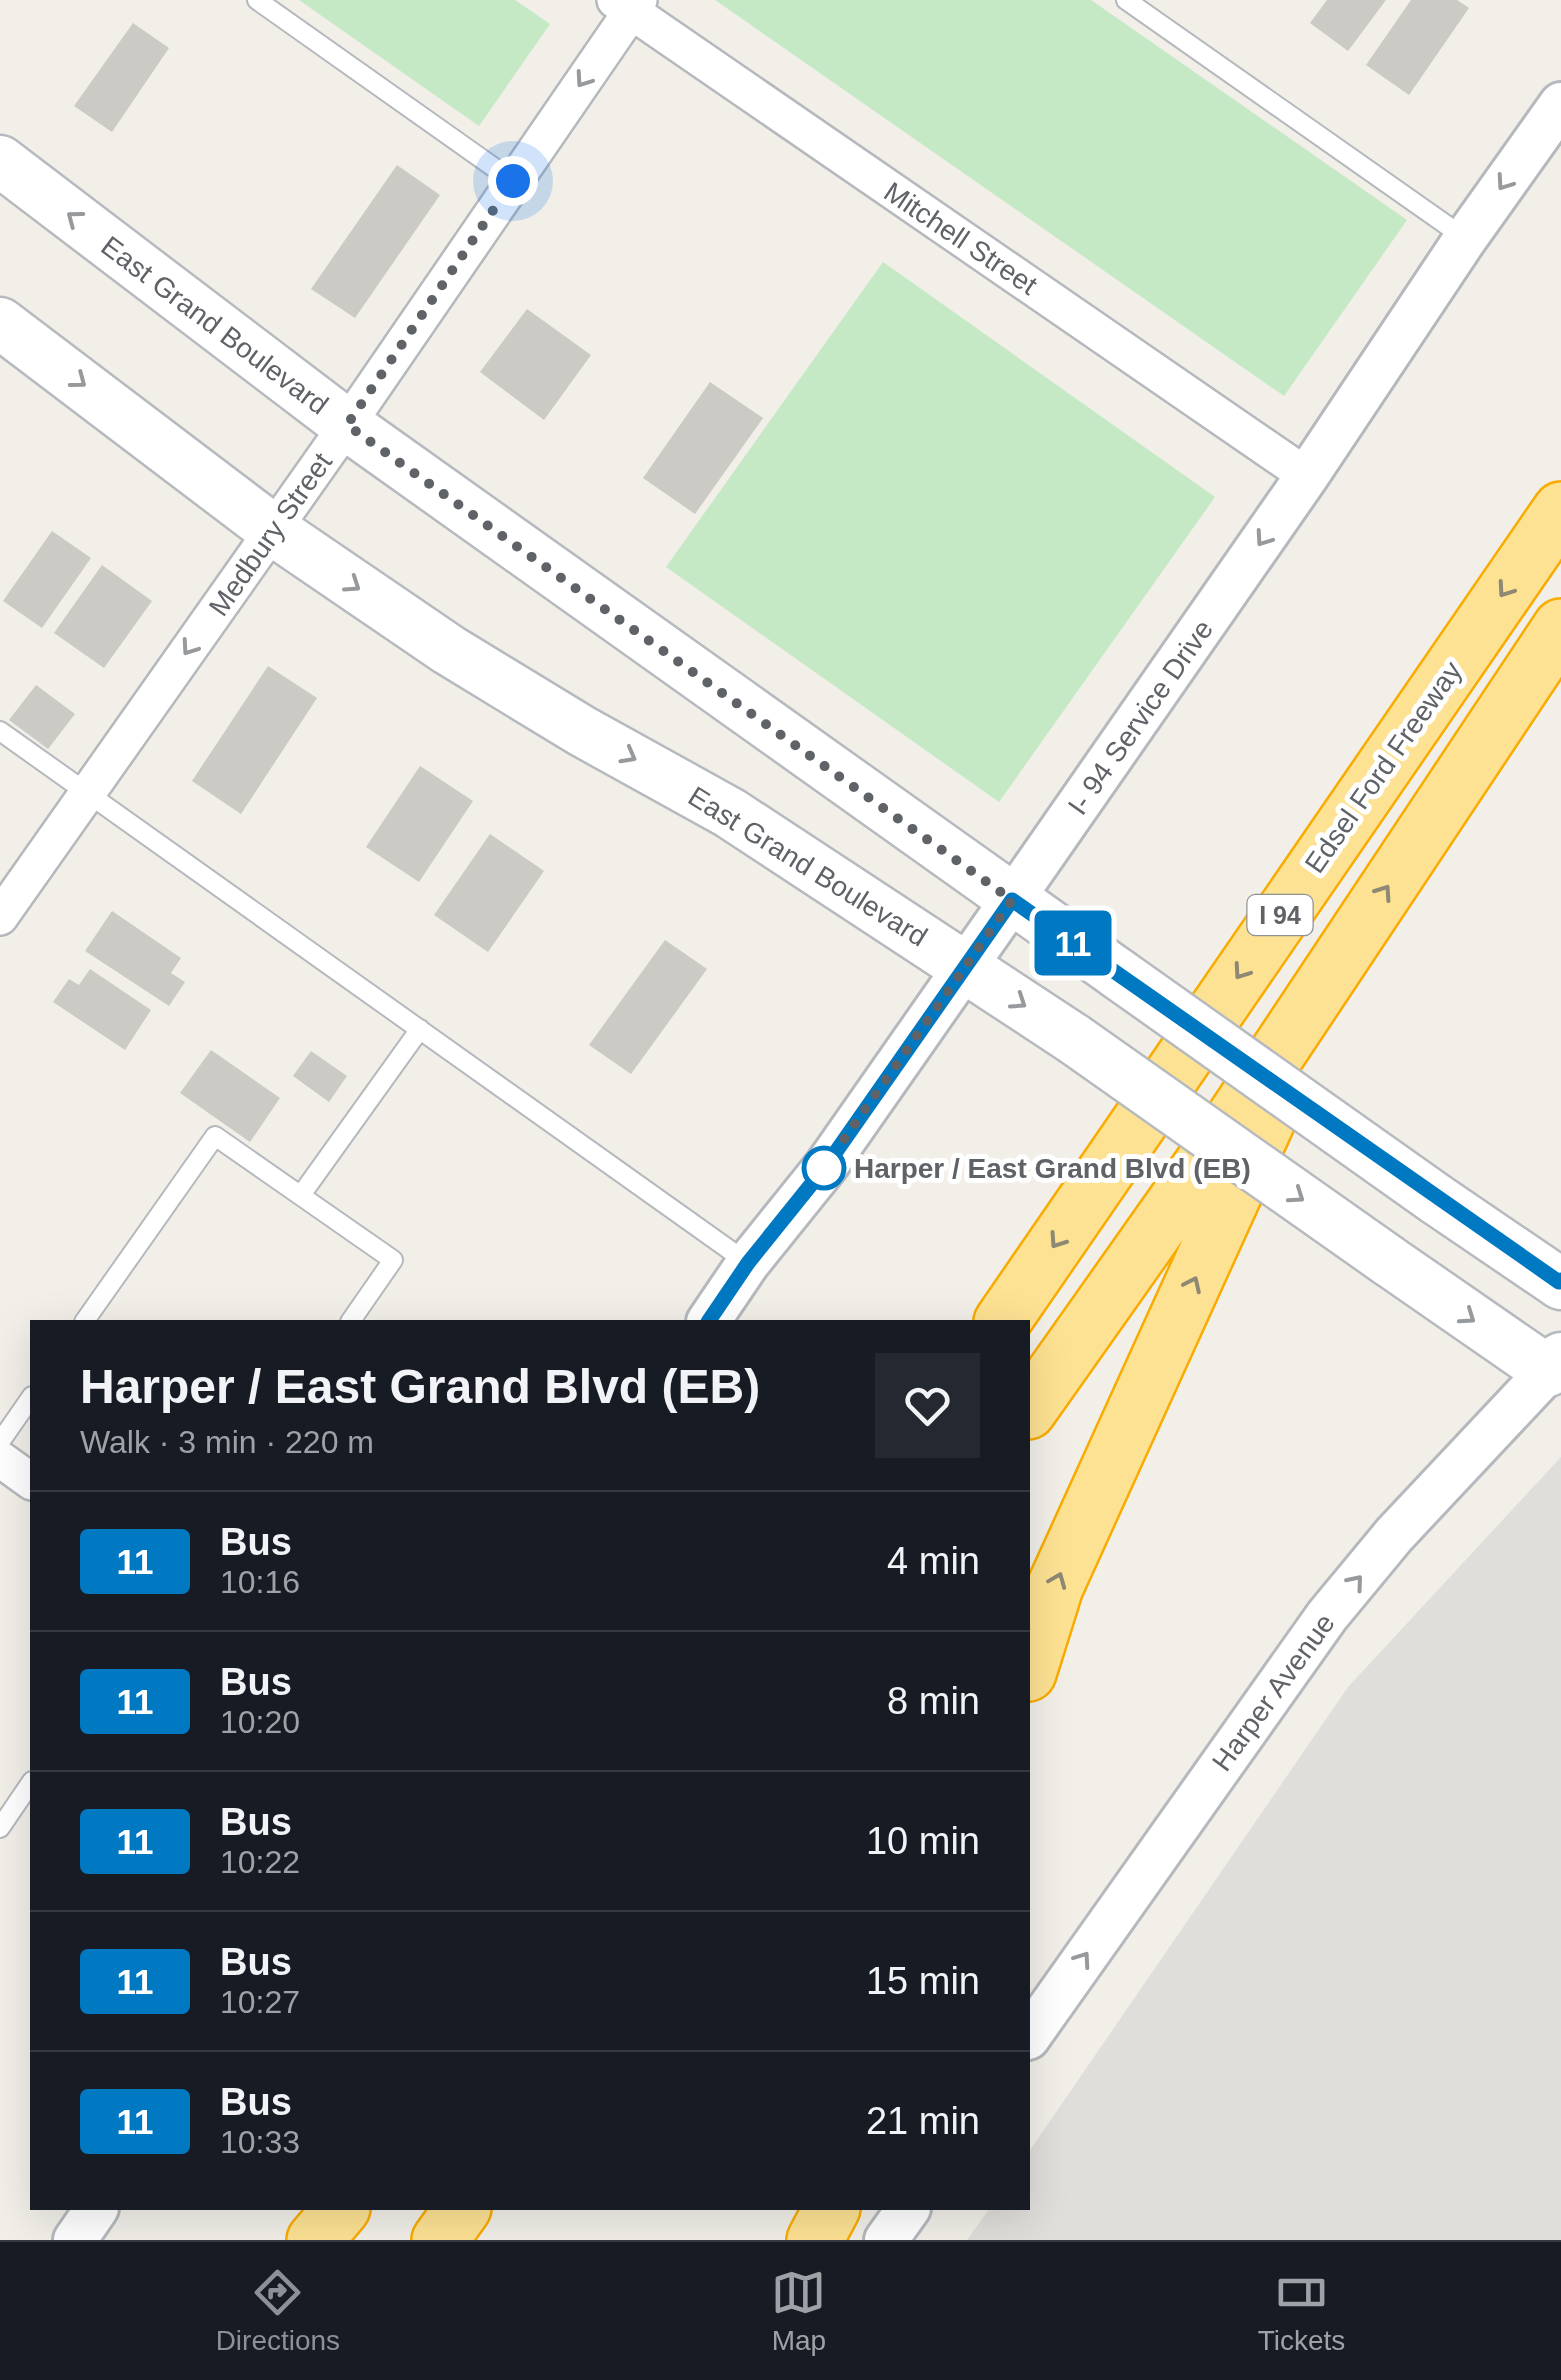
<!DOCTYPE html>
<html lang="en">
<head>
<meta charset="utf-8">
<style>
  :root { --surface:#171b24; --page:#242831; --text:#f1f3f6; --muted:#9ea1a6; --line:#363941; --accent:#8c9099 }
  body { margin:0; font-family:Arial,sans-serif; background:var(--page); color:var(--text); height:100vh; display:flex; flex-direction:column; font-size:38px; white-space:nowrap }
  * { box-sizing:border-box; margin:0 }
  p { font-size:32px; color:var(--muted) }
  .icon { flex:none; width:55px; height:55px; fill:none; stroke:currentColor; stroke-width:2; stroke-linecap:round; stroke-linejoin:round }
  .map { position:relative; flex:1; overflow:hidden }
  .details { position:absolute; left:30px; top:1320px; width:1000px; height:890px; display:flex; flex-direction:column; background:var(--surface); border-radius:0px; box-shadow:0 10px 40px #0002 }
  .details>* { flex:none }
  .badge { padding:0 20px; border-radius:8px; font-size:35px; line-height:65px }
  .you { position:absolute; width:50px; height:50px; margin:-25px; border:8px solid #fff; border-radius:50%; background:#1a73e8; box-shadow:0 0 0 15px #1a73e833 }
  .map>.badge { position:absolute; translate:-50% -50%; box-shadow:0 0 0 5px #fff }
  .round { display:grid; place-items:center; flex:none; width:105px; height:105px; border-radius:0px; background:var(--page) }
  .overview { display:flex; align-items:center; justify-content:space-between; height:170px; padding:0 50px }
  h1 { font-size:48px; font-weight:800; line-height:75px }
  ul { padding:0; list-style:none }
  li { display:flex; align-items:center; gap:30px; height:140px; padding:0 50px; border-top:2px solid var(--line) }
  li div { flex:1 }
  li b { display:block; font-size:38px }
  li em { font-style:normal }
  li .badge { min-width:110px; font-weight:700; text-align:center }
  .dock { display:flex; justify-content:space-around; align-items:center; height:140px; border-top:2px solid var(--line); background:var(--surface); font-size:28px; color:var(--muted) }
  .dock a { display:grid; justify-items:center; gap:5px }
  .dock .on { color:var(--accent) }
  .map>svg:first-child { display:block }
  .industrial { fill:#e0deda }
  .green { fill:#c5e8c5 }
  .building { fill:#cccac5 }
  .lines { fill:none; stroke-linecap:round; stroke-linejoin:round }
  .service-casing { stroke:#b5b8bc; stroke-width:22 }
  .minor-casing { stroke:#b5b8bc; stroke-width:40 }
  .tertiary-casing { stroke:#b5b8bc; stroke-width:48 }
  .secondary-casing { stroke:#b6babf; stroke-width:55 }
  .motorway-casing { stroke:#f9ab00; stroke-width:60 }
  .service { stroke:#fff; stroke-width:18 }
  .minor { stroke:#fff; stroke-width:35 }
  .tertiary { stroke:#fff; stroke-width:42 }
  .secondary { stroke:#fff; stroke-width:50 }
  .motorway { stroke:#fde293; stroke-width:55 }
  .secondary-bridge-casing { stroke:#b6babf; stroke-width:55; stroke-linecap:butt }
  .secondary-bridge { stroke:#fff; stroke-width:50 }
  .oneway { stroke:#979a9d }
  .oneway2 { stroke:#8e8975 }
  .line-casing { stroke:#fff; stroke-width:22 }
  .line { stroke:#0079c2; stroke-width:15 }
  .walk { stroke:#5f6368; stroke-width:10; stroke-dasharray:0 18 }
  .stop-dot { fill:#fff; stroke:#0079c2; stroke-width:5 }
  .labels { text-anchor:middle; stroke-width:10; stroke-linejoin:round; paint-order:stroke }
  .shield { fill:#fff; stroke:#8f9295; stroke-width:2.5 }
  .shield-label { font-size:25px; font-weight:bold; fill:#5f6368 }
  .street-label { font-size:28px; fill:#5f6368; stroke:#fff }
  .stop-label { font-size:28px; font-weight:bold; fill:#5f6368; stroke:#fff; text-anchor:start }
</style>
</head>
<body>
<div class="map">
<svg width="1561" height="2240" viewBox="0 0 1561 2240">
  <rect width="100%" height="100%" fill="#f1efe8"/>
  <path class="industrial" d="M 1561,1457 L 1561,2240 L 967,2240 L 990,2208 L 1028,2208 L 1028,2153 L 1348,1687 Z"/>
  <path class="green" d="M 299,0 L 515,0 L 550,24 L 479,126 Z
    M 715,0 L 1091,0 L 1407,220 L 1284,396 Z
    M 883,262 L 1215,497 L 999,802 L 666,567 Z"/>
  <path class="building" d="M 1327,0 L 1386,0 L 1348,51 L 1310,23 Z
    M 1411,0 L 1457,0 L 1469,8 L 1409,95 L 1366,65 Z
    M 133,23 L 169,48 L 112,132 L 74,106 Z
    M 397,165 L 440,195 L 355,318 L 311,289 Z
    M 527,309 L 591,355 L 544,420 L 480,372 Z
    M 710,382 L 763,418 L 695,514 L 643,478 Z
    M 52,531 L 91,558 L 42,628 L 3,601 Z
    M 102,565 L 152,601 L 104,668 L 54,633 Z
    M 268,666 L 317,698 L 241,814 L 192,781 Z
    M 36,685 L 75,714 L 48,749 L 9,720 Z
    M 420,766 L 473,801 L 419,882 L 366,847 Z
    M 490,834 L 544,871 L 488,952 L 434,915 Z
    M 112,911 L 181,958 L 171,973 L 185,982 L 169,1006 L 85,951 Z
    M 665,940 L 707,969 L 631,1074 L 589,1045 Z
    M 90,969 L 151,1010 L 125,1050 L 53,1002 L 69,979 L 79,985 Z
    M 211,1050 L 280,1098 L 250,1142 L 180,1093 Z
    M 311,1051 L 347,1076 L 329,1102 L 293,1076 Z"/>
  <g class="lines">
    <defs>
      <path id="service" d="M 257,0 L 513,181
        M 1126,0 L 1465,238
        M 0,731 L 748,1263
        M 301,1195 L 420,1029
        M 84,1322 L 215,1136 L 393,1260 L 350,1322
        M 0,1442 L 32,1396
        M 0,1828 L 32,1781"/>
      <path id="minor" d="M 615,0 L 1307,476
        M 0,917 L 347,425 L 639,0
        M 0,1459 L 32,1482"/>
      <path id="tertiary" d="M 708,1322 L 748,1263 L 826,1166 L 1012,900 L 1307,476 L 1465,239 L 1561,104
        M 1028,2038 L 1327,1616 L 1394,1535 L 1548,1371
        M 75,2240 L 97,2208
        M 886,2240 L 909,2208"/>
      <path id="secondary" d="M 0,161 L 347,425 L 1117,973
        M 0,323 L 273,530 L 449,650 L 582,731 L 730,813 L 1074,1039
        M 1436,1199 L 1561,1284
        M 1389,1261 L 1548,1371 L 1561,1358"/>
      <path id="motorway" d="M 1002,1322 L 1561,510
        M 1028,1411 L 1225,1132 L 1561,627
        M 1028,1673 L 1055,1587 L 1269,1116
        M 315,2240 L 342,2208
        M 440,2240 L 463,2208
        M 815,2240 L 832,2208"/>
    </defs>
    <use href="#service" class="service-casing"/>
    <use href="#minor" class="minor-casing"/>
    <use href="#tertiary" class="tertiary-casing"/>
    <use href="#secondary" class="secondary-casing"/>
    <use href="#motorway" class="motorway-casing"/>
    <use href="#service" class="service"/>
    <use href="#minor" class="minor"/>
    <use href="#tertiary" class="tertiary"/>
    <use href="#secondary" class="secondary"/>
    <use href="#motorway" class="motorway"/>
    <defs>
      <path id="secondary-bridge" d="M 1117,973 L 1436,1199
        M 1074,1039 L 1389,1261"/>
    </defs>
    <use href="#secondary-bridge" class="secondary-bridge-casing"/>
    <use href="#secondary-bridge" class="secondary-bridge"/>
  </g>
  <defs><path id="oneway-chevron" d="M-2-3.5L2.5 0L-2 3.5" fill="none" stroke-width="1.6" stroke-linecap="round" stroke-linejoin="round" transform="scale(2.5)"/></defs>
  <g class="oneway">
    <use href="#oneway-chevron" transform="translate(583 80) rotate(125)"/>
    <use href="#oneway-chevron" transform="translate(1504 183) rotate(125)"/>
    <use href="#oneway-chevron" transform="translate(74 218) rotate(-143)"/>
    <use href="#oneway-chevron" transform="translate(79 381) rotate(37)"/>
    <use href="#oneway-chevron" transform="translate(1263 539) rotate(125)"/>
    <use href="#oneway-chevron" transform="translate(353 585) rotate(34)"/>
    <use href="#oneway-chevron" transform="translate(189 648) rotate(125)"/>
    <use href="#oneway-chevron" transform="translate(629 756) rotate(29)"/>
    <use href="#oneway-chevron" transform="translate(1019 1002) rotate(34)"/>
    <use href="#oneway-chevron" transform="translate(1297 1196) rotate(35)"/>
    <use href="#oneway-chevron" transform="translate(1468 1317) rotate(35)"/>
    <use href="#oneway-chevron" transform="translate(1356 1582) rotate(-50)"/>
    <use href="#oneway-chevron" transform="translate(1083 1959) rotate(-55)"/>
  </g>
  <g class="oneway2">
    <use href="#oneway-chevron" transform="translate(1505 590) rotate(125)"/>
    <use href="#oneway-chevron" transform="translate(1384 892) rotate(-56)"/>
    <use href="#oneway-chevron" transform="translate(1241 972) rotate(125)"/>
    <use href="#oneway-chevron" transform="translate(1057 1241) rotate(124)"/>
    <use href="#oneway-chevron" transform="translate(1193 1284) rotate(-65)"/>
    <use href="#oneway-chevron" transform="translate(1058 1580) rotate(-68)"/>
  </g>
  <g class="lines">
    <defs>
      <path id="line" d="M 708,1322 L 748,1263 L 826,1166 L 1012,900 L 1559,1282 L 1561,1280"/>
    </defs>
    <use href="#line" class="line-casing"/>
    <use href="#line" class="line"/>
    <path class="walk" d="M 513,181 L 347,425 L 1012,900 L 824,1168"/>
  </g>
  <circle class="stop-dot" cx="824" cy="1168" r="20"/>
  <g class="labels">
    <rect class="shield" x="1247.5" y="895" width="65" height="40" rx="8"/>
    <g class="shield-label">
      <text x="1280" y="924">I 94</text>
    </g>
    <g class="street-label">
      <text transform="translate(961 238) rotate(34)" y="10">Mitchell Street</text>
      <text transform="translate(215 325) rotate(37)" y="10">East Grand Boulevard</text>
      <text transform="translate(270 534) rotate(-55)" y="10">Medbury Street</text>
      <text transform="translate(1140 717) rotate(-55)" y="10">I- 94 Service Drive</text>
      <text transform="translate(1383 767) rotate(-55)" y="10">Edsel Ford Freeway</text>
      <text transform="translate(808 866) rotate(32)" y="10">East Grand Boulevard</text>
      <text transform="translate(1273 1692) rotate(-54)" y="10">Harper Avenue</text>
    </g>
    <g class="stop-label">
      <text x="854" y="1178">Harper / East Grand Blvd (EB)</text>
    </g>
  </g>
</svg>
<div class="you" style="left:513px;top:181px"></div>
<b class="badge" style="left:1073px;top:943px;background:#0079c2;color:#fff">11</b>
<section class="details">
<div class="overview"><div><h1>Harper / East Grand Blvd (EB)</h1><p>Walk · 3 min · 220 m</p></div><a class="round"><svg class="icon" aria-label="heart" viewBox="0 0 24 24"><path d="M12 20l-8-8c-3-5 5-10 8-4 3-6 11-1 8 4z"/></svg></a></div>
<ul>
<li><span class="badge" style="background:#0079c2;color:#fff">11</span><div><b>Bus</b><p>10:16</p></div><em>4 min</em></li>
<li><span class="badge" style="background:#0079c2;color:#fff">11</span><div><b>Bus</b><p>10:20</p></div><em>8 min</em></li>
<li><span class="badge" style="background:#0079c2;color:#fff">11</span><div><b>Bus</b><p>10:22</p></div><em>10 min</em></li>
<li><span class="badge" style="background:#0079c2;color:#fff">11</span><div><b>Bus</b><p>10:27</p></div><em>15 min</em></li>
<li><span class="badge" style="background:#0079c2;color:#fff">11</span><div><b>Bus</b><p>10:33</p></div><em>21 min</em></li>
</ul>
</section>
</div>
<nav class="dock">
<a class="on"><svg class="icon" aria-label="directions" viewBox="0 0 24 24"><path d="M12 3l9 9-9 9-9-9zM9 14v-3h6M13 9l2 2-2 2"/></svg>Directions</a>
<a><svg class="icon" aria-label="map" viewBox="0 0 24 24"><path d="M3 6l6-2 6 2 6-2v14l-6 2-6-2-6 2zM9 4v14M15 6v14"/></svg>Map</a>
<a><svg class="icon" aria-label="tickets" viewBox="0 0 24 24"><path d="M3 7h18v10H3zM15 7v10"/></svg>Tickets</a>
</nav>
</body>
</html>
